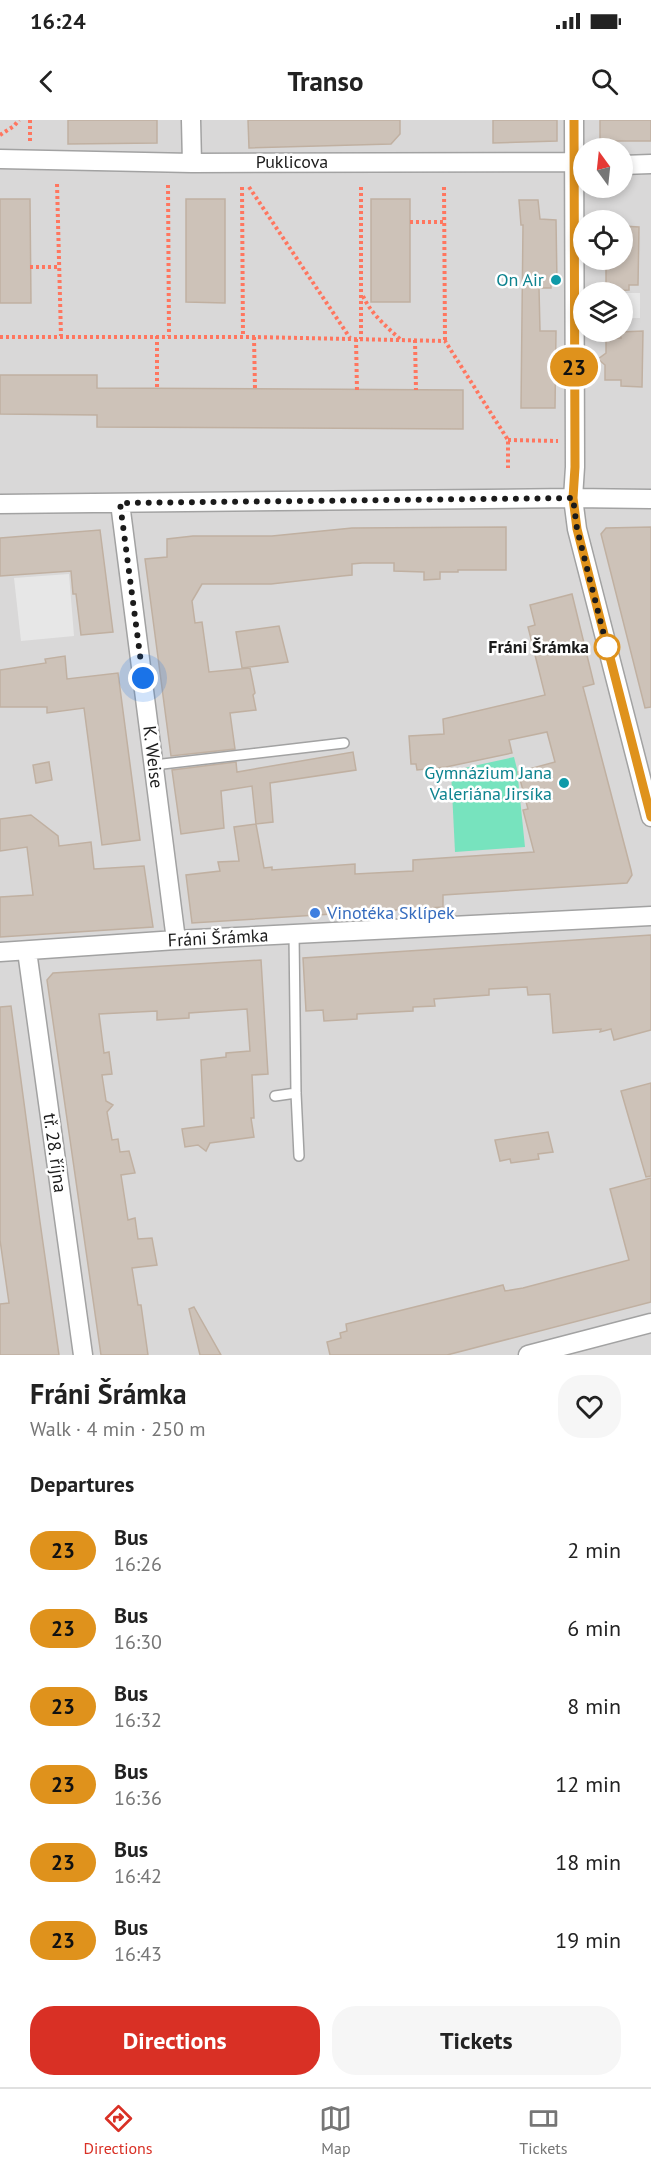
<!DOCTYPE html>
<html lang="en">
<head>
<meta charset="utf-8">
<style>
  :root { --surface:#fff; --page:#f6f6f6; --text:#222; --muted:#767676; --line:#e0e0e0; --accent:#d93025 }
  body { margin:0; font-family:"PT Sans",sans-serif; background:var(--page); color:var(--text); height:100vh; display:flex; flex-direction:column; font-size:22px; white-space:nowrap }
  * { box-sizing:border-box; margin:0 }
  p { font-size:20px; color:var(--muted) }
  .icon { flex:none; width:33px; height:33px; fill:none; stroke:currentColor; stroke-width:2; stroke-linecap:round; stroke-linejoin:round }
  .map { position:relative; height:1235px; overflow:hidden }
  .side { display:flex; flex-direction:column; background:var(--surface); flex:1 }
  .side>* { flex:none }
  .badge { padding:0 12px; border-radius:20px; font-size:21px; line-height:39px }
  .needle { width:39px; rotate:345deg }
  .tools { position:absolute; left:573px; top:18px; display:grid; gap:12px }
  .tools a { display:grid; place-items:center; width:60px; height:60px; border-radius:50%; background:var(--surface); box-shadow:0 3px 9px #0003; font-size:30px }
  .you { position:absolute; width:30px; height:30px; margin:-15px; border:4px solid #fff; border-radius:50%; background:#1a73e8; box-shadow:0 0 0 9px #1a73e833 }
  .map>.badge { position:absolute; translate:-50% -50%; box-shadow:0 0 0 3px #fff }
  h2 { padding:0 30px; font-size:22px; line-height:54px }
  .round { display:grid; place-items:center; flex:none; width:63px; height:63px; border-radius:24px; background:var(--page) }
  .headline { display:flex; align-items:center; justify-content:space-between; height:102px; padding:0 30px }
  h1 { font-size:28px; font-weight:700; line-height:45px }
  .button { display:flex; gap:12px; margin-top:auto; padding:12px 30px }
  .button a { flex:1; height:69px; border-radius:24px; background:var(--accent); color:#fff; font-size:24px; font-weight:700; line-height:69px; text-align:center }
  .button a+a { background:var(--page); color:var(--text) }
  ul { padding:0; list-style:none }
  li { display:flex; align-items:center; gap:18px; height:78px; padding:0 30px }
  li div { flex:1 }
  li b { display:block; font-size:22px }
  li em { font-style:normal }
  li .badge { min-width:66px; font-weight:700; text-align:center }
  .status { display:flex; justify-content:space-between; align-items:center; height:42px; padding:0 30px; background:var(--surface); direction:ltr }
  .status svg { height:16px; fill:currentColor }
  header { display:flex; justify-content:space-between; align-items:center; height:78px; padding:0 30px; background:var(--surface); font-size:27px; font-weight:700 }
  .dock { display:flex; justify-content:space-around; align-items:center; height:84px; border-top:2px solid var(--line); background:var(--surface); font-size:16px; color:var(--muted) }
  .dock a { display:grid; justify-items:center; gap:3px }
  .dock .active { color:var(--accent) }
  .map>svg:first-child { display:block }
  .residential { fill:#d9d8d8; fill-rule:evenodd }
  .pitch { fill:#77e3be }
  .parking { fill:#e7e7e7 }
  .building { fill:#cdc2b8; stroke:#c0b0a1; stroke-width:1.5 }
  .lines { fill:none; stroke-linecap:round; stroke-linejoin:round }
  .service-casing { stroke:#a2a2a2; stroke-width:12 }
  .minor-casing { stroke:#a2a2a2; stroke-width:21 }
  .path { stroke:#ff765f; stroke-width:4; stroke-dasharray:3 3; stroke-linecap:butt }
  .service { stroke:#fff; stroke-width:9 }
  .minor { stroke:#fff; stroke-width:18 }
  .line-casing { stroke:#fff; stroke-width:14 }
  .line { stroke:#df921c; stroke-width:9 }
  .walk { stroke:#1b1b1b; stroke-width:6; stroke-dasharray:0 10.8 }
  .culture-dot { fill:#0f9aa8; stroke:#fff; stroke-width:2 }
  .stop-dot { fill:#fff; stroke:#df921c; stroke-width:3 }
  .shop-dot { fill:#3f7fe0; stroke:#fff; stroke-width:2 }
  .labels { text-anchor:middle; stroke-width:5; stroke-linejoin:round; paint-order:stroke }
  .street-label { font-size:18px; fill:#1b1b1b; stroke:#fff }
  .culture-label { font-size:18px; fill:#0d838f; stroke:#fff; text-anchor:end }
  .stop-label { font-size:18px; font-weight:bold; fill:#1b1b1b; stroke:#fff; text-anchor:end }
  .shop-label { font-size:18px; fill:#366cbe; stroke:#fff; text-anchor:start }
</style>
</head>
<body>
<div class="status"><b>16:24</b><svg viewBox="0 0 49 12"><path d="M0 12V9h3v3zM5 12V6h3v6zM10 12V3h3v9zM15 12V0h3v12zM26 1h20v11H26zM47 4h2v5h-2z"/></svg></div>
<header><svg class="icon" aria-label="back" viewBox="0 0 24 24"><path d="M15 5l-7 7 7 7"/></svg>Transo<svg class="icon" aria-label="search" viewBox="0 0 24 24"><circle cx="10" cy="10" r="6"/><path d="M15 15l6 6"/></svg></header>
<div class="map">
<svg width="651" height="1235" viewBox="0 0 651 1235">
  <rect width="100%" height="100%" fill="#ede9df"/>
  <path class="residential" d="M 0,0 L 651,0 L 651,1235 L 0,1235 ZM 584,28 L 622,28 L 622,68 L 584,68 ZM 584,100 L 622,100 L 622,140 L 584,140 ZM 584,172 L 622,172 L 622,212 L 584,212 Z"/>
  <path class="pitch" d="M 514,637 L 517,649 L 525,727 L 455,732 L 451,651 Z"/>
  <path class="parking" d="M 623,173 L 640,173 L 640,198 L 623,198 Z
    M 69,454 L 74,516 L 21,521 L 14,458 Z"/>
  <path class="building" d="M 68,0 L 157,0 L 157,23 L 68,24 Z
    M 248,0 L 400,0 L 400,14 L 391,24 L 249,28 Z
    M 493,0 L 557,0 L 557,21 L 493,23 Z
    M 600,0 L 651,0 L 651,21 L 600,21 Z
    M 0,79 L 30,79 L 31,183 L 0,183 Z
    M 186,79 L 225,79 L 225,183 L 186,182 Z
    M 371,79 L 410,79 L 410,182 L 371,182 Z
    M 519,80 L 538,80 L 540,99 L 556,100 L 557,163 L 551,163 L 551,168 L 539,168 L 540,211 L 556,211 L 555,288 L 521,288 L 523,105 L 521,105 Z
    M 622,106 L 639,107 L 638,165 L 629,165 L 629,170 L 611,171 L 611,165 L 606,165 L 606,140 L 622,140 Z
    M 643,211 L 642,267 L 621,266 L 621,260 L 605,260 L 605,245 L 598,239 L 606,233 L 606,218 L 621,218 L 620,212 Z
    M 0,255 L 97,255 L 97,268 L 463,270 L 463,309 L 97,307 L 97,295 L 0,294 Z
    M 506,407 L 506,450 L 458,450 L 458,452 L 440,452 L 440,459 L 424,460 L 424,452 L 394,451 L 394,443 L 362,443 L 352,444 L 352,455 L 342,456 L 271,464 L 202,464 L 192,481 L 195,503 L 202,502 L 209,552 L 250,548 L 255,573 L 253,575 L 256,590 L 230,593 L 235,629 L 171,636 L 145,439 L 167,437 L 167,419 L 193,416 L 272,416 L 352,408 Z
    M 651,407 L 651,587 L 645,588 L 601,414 L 606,408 Z
    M 100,410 L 113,512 L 81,515 L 76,474 L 73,474 L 71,451 L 0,456 L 0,418 Z
    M 572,474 L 594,564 L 583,567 L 631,750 L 632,755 L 627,763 L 443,775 L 443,787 L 192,803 L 186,755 L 220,751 L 218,742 L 239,741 L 234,707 L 256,704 L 264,748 L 272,747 L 272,750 L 355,744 L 355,754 L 413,751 L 413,740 L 534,732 L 523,690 L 528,689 L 518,652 L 555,642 L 547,612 L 509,620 L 512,633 L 446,647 L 417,650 L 416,644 L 411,644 L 409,616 L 444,614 L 443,599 L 545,575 L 528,507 L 535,505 L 530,485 Z
    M 279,506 L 288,542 L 242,548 L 236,512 Z
    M 65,536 L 67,559 L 118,553 L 140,720 L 102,725 L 84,588 L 47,593 L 47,587 L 0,587 L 0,550 L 46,543 L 45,539 Z
    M 353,632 L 356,650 L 270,663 L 273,702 L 256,704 L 252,666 L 221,671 L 224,708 L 181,714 L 172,650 L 236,642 L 237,652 Z
    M 49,642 L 52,660 L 36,663 L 33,645 Z
    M 31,695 L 58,716 L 59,726 L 91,722 L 94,749 L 144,746 L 153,807 L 0,817 L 0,777 L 33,775 L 27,727 L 0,731 L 0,699 Z
    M 651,815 L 651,910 L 614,920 L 611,909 L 600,912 L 601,909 L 553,913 L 550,874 L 528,875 L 527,867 L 489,869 L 489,875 L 434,879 L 435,886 L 413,887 L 413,891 L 357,894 L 357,899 L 324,901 L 323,890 L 306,891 L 303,838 Z
    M 261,840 L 268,954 L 252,955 L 254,998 L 251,998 L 254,1017 L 210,1023 L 206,1031 L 198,1025 L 185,1027 L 182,1009 L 204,1006 L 201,940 L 226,937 L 226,933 L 250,931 L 247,889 L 189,893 L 189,898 L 157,900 L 157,891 L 99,894 L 104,933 L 109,932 L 112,954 L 102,955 L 106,981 L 113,985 L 107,992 L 112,1020 L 118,1019 L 120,1032 L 129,1031 L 135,1053 L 121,1055 L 128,1100 L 135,1098 L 138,1119 L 152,1118 L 157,1145 L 132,1148 L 138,1185 L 141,1185 L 148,1235 L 101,1235 L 47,860 L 53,853 Z
    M 11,886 L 40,1102 L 59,1235 L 0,1235 L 0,1184 L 9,1183 L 0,1120 L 0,887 Z
    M 651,963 L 651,1056 L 646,1057 L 621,971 Z
    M 548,1012 L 553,1032 L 538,1034 L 539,1039 L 511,1043 L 510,1039 L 500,1041 L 495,1020 Z
    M 651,1058 L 651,1182 L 447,1235 L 330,1235 L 327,1222 L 341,1218 L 340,1213 L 347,1211 L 346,1204 L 503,1165 L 505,1171 L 523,1168 L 629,1140 L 610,1069 Z
    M 194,1187 L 221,1235 L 200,1235 L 189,1189 Z"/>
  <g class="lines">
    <defs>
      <path id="service" d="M 154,645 L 344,623
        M 294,814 L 296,973 L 299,1036
        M 275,976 L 296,973"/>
      <path id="minor" d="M 191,0 L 192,43
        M 574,0 L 575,347 L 573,378 L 577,409 L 651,697
        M 0,39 L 192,43 L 583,42
        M 622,45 L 651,44
        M 120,383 L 176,820
        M 0,384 L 573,378 L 651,379
        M 27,831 L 83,1235
        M 0,832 L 176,820 L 651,796
        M 528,1235 L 651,1203"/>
    </defs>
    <use href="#service" class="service-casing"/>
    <use href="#minor" class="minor-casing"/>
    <path class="path" d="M 0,15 L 14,6 L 19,0
      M 30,21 L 30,0
      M 57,64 L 61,216
      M 168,65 L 169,216
      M 242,67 L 243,217
      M 249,67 L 350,218
      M 361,67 L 361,219
      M 444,67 L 445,221
      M 410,102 L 444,102
      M 30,147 L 59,147
      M 363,176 C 371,194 387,207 401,220
      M 157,216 L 157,269
      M 0,217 L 254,217 L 445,221 L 508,320 L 508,348
      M 254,217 L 255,269
      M 356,219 L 357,270
      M 415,220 L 416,270
      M 508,320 L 558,321"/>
    <use href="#service" class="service"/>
    <use href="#minor" class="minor"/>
  </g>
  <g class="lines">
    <defs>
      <path id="line" d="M 574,0 L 575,347 L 573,378 L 577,409 L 651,697"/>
    </defs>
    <use href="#line" class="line-casing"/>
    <use href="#line" class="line"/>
    <path class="walk" d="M 143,558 L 120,383 L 573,378 L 577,409 L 607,527"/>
  </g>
  <g class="culture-dot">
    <circle cx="556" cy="160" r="6"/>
    <circle cx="564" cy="663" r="6"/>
  </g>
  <circle class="stop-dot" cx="607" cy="527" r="12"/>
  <circle class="shop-dot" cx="315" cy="793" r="6"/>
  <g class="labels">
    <g class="street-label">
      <text x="292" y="48">Puklicova</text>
      <text transform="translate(153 637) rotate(83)" y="6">K. Weise</text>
      <text transform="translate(218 818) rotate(-3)" y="6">Fráni Šrámka</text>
      <text transform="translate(55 1033) rotate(82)" y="6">tř. 28. října</text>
    </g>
    <g class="culture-label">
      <text x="544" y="166">On Air</text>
      <text x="552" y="659">Gymnázium Jana<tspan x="552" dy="21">Valeriána Jirsíka</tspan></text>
    </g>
    <g class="stop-label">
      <text x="589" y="533">Fráni Šrámka</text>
    </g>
    <g class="shop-label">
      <text x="327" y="799">Vinotéka Sklípek</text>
    </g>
  </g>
</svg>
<div class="tools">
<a><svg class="needle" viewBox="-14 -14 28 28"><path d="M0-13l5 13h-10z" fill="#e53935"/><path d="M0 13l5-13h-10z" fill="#767676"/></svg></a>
<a><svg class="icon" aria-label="locate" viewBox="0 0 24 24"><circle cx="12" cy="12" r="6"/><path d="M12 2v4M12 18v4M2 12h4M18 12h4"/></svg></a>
<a><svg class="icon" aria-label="layers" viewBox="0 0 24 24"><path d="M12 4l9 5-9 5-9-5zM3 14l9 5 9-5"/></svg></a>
</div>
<div class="you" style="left:143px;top:558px"></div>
<b class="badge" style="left:574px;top:247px;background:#df921c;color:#111">23</b>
</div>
<section class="side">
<div class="headline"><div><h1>Fráni Šrámka</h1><p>Walk · 4 min · 250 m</p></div><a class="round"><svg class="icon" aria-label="heart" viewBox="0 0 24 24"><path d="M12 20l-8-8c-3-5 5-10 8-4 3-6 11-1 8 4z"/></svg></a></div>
<h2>Departures</h2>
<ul>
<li><span class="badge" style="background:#df921c;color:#111">23</span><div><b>Bus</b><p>16:26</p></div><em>2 min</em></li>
<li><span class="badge" style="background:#df921c;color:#111">23</span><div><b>Bus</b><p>16:30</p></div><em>6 min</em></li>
<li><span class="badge" style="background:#df921c;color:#111">23</span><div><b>Bus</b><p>16:32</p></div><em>8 min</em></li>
<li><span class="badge" style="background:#df921c;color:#111">23</span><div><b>Bus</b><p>16:36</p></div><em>12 min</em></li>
<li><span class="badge" style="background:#df921c;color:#111">23</span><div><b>Bus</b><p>16:42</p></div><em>18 min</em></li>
<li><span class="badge" style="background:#df921c;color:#111">23</span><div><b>Bus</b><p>16:43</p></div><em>19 min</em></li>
</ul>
<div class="button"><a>Directions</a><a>Tickets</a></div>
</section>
<nav class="dock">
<a class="active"><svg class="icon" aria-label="directions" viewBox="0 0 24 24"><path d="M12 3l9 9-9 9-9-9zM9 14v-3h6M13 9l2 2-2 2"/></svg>Directions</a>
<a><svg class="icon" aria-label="map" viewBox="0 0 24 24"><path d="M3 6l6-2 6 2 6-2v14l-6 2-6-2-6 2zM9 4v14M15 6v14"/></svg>Map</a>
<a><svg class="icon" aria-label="tickets" viewBox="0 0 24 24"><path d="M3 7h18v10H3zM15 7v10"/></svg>Tickets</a>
</nav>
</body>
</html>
